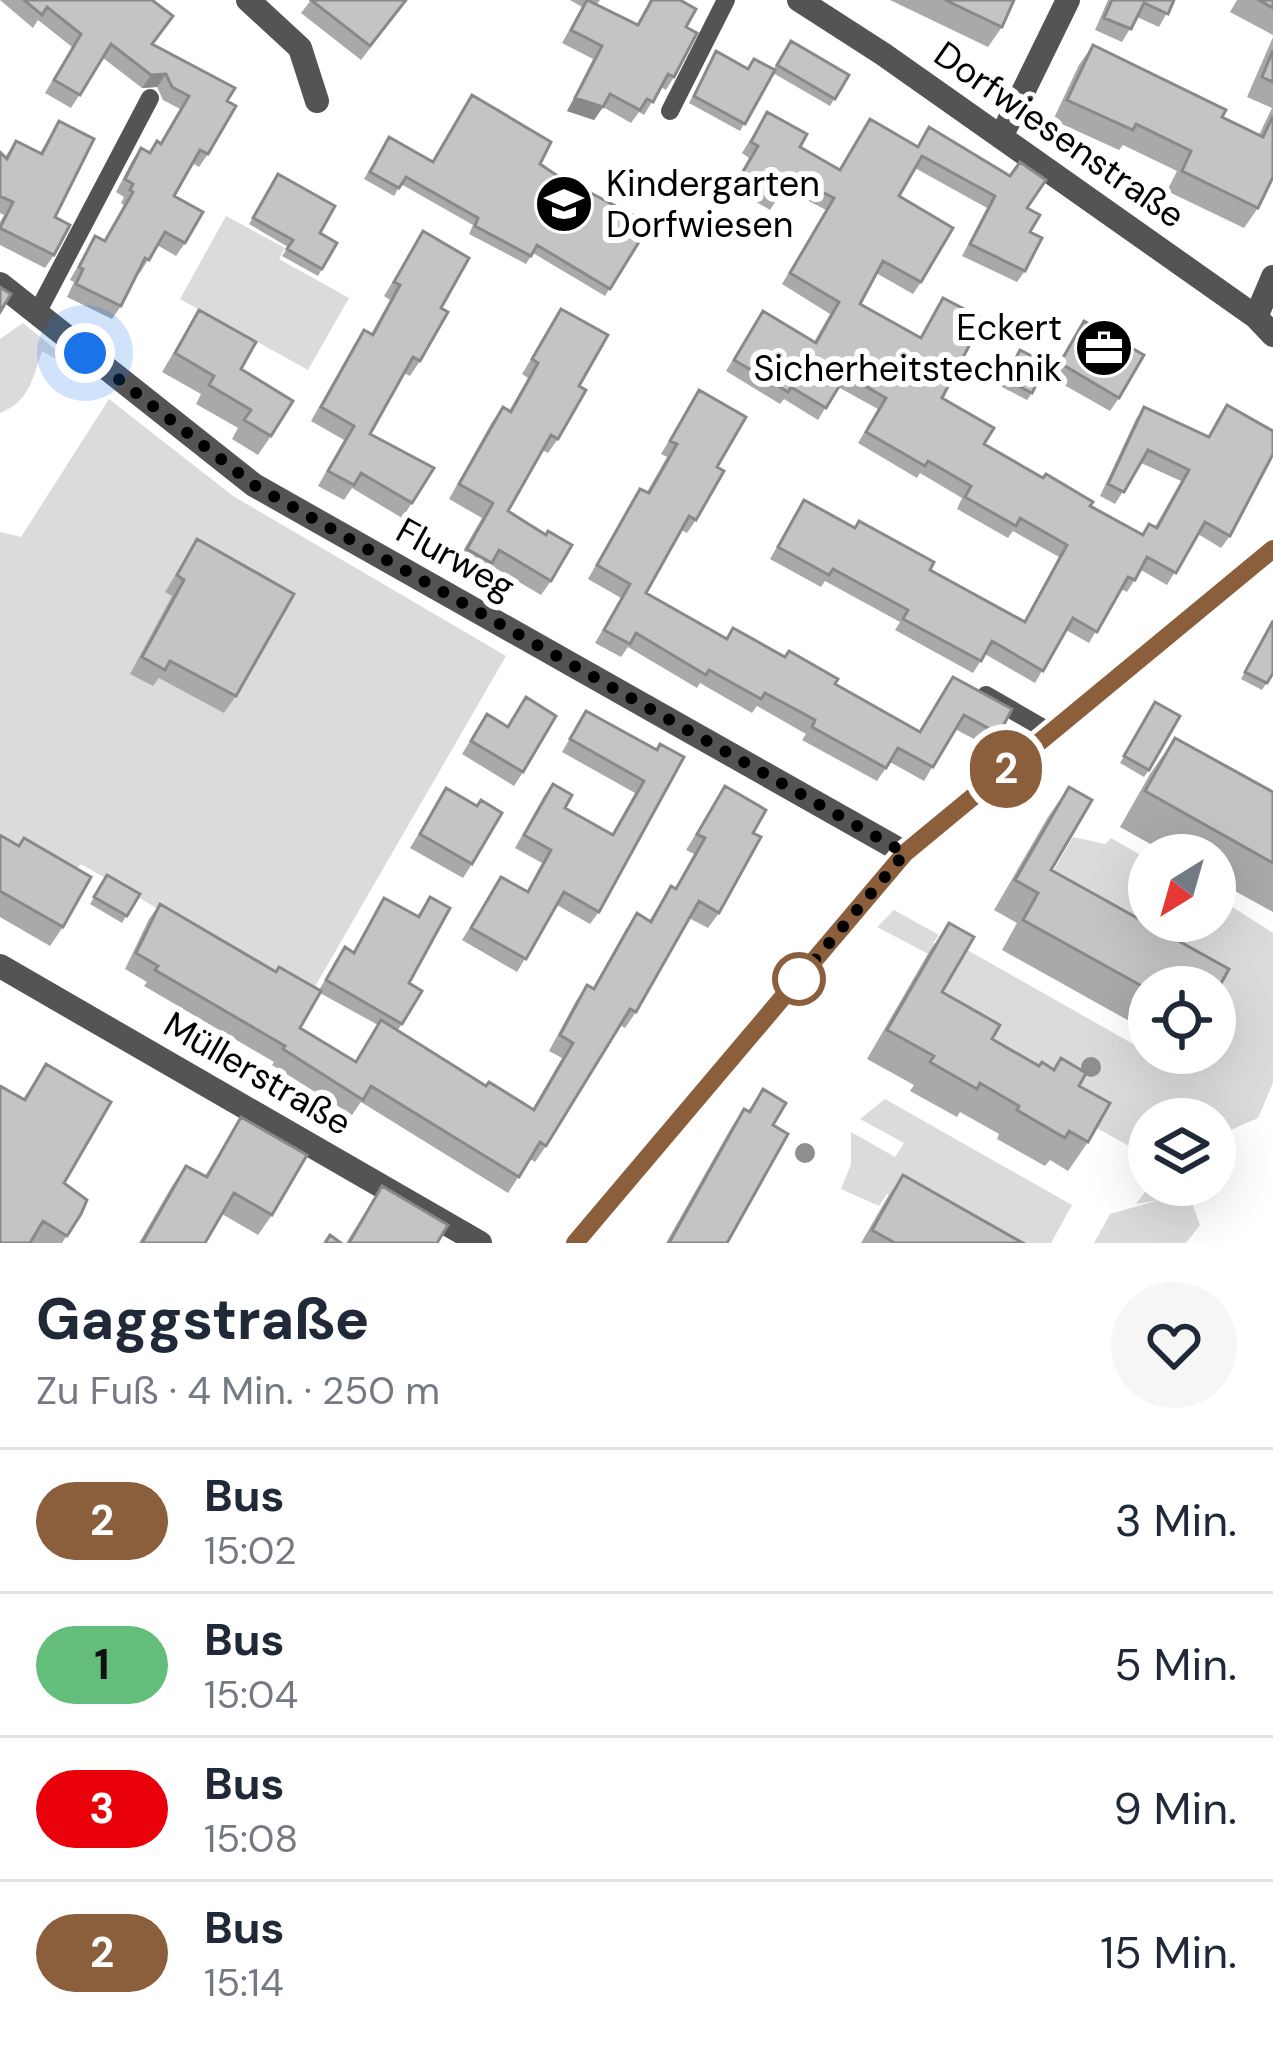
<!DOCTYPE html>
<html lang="de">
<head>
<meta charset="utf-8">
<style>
  :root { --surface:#fff; --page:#f6f6f7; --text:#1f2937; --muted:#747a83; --line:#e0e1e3 }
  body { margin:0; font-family:"DM Sans",sans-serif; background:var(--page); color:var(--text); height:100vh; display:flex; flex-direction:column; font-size:45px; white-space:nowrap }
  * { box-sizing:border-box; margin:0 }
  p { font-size:39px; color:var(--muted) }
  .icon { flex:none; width:66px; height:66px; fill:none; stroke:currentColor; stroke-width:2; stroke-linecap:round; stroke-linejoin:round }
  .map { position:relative; height:1243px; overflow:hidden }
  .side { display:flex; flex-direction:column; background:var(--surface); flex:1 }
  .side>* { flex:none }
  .badge { padding:0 24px; border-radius:39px; font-size:42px; line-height:78px }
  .needle { width:78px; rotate:217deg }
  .tools { position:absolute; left:1128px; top:834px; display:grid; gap:24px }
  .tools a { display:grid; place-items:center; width:108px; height:108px; border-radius:50%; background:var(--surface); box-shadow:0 12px 48px #0002; font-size:60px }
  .you { position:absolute; width:60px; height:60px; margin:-30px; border:9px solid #fff; border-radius:50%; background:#1a73e8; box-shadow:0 0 0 18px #1a73e833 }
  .map>.badge { position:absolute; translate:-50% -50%; box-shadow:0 0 0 6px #fff }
  .round { display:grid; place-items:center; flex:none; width:126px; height:126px; border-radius:63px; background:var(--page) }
  .overview { display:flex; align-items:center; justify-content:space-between; height:204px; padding:0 36px }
  h1 { font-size:57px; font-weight:800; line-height:90px }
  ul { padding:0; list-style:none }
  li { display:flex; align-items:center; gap:36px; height:144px; padding:0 36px; border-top:3px solid var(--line) }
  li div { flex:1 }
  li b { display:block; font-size:45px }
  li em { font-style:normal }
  li .badge { min-width:132px; font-weight:700; text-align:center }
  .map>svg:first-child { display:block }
  .green { fill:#dbdbdb }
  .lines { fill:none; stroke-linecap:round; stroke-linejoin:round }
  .lane { stroke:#545454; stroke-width:18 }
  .street { stroke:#545454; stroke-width:24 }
  .tree { fill:#8e8e8e }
  .wall { fill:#a9a9a9; fill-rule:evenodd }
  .shaded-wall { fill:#898989 }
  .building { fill:#c4c4c4; stroke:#898989; stroke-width:3 }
  .line-casing { stroke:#fff; stroke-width:27 }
  .line { stroke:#8b5e3c; stroke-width:18 }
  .walk { stroke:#000; stroke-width:12; stroke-dasharray:0 21.6 }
  .stop-dot { fill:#fff; stroke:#8b5e3c; stroke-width:6 }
  .labels { text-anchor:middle; stroke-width:12; stroke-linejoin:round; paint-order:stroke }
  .street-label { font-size:36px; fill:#000; stroke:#fff }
  .poi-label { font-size:36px; fill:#000; stroke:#fff; text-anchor:start }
</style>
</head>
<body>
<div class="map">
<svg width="1273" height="1243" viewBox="0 0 1273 1243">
  <rect width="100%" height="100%" fill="#fff"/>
  <path class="green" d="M 226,216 L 285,248 L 279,259 L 349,298 L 308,370 L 180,299 Z
    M 23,323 L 66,358 L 63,363 L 42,351 C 33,378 29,402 0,413 L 0,339 Z
    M 109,399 L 233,496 L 506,656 L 309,997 L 81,864 L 72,875 L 0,833 L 0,532 L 21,537 Z
    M 1073,837 L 1105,844 L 1111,838 L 1149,860 L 1149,921 L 1215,921 L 1215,896 L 1273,933 L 1273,1083 L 1258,1118 L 1231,1130 L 1215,1156 L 1215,1119 L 1149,1119 L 1149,1157 L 920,1030 L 957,969 L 877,927 L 894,910 L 939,935 L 933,943 L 955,956 L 962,947 L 1149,1053 L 1215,1053 L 1215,987 L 1035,902 Z
    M 885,1099 L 1072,1205 L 1051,1243 L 973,1243 L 887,1194 L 879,1206 L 841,1189 L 851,1164 L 851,1132 L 895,1157 L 904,1143 L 860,1119 Z
    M 1150,1185 L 1198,1185 L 1188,1192 L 1200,1225 L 1186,1243 L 1094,1243 L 1110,1214 L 1159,1200 L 1136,1204 Z"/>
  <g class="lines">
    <path class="lane" d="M 670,111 L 726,0
      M 37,313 L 150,98
      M 986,695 L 1050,732"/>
    <path class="street" d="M 248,0 L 300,48 L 317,101
      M 799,0 L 883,54 L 1256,317 L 1273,335
      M 1001,137 L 1068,0
      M 0,284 L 254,485 L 905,853
      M 1256,317 L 1273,277
      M 0,966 L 480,1243
      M 575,1243 L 905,853 L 1273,549"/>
  </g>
  <g class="tree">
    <circle cx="1091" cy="1067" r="10"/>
    <circle cx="805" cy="1153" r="10"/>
  </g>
  <path class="wall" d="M 0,0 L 152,0 L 153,44 L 227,101 L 208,154 L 199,167 L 192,163 L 174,196 L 185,243 L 176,256 L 157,245 L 140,273 L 138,272 L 121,306 L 112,319 L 67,297 L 74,282 L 70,280 L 95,236 L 104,240 L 124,205 L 121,203 L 124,197 L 116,192 L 132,161 L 141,148 L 149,152 L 157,141 L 160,143 L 180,109 L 163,100 L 157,87 L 142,88 L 103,58 L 71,108 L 45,93 L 72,47 L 38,20 L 33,28 Z
    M 311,0 L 407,0 L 361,60 L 301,13 Z
    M 570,0 L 600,0 L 597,4 L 637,25 L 650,0 L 680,0 L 686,27 L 674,77 L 666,90 L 661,87 L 644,115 L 639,112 L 631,123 L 603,107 L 594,120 L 567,111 L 593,59 L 562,43 L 582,7 Z
    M 890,0 L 1014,0 L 1002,27 L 988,47 Z
    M 1108,0 L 1174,0 L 1159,27 L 1137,17 L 1122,42 L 1095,30 Z
    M 1237,0 L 1273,0 L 1273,35 L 1230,12 Z
    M 1273,37 L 1273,177 L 1258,208 L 1244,228 L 1167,191 L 1177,171 L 1123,145 L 1119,150 L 1053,120 L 1079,65 L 1093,45 L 1222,117 L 1259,135 L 1272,108 L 1247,97 Z
    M 791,41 L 849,75 L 830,106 L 773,73 L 740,131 L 689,103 L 716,51 L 748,69 L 773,70 Z
    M 767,112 L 800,147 L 839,170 L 870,119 L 917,146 L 929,127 L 1027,208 L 1030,232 L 1025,271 L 1017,282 L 962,256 L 987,208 L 915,168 L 899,196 L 921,282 L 913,294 L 876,273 L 860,304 L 920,337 L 943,298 L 942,398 L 984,444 L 1142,534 L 1149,524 L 1155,527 L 1181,481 L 1141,463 L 1115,504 L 1100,496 L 1136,419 L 1144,407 L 1208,437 L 1227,405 L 1230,536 L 1221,548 L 1198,534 L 1167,585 L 1141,570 L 1127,592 L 1121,589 L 1089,643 L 1066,630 L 1035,683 L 985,654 L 973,673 L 895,630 L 900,622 L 825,581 L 821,587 L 770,559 L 804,500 L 1024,621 L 1059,557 L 1013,531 L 1008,538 L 957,509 L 962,498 L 920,473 L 917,478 L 858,443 L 878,409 L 838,387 L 818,420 L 784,399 L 780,404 L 726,371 L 763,311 L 814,342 L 830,314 L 782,284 L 826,210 L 784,188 L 770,210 L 732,188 L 749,158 L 742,153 Z
    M 59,121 L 54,255 L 45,268 L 0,245 L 0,222 L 4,215 L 0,213 L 0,152 L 5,157 L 16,141 L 40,153 Z
    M 384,145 L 432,162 L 540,164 L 581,192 L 650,224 L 605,296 L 533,253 L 526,264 L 469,234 L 473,225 L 401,184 L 394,196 L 364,179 Z
    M 274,181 L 320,233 L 337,243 L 318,276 L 282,256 L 288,247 L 249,224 Z
    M 423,231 L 441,308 L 420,361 L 410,376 L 404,373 L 370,434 L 412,503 L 402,518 L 352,488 L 344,500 L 318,486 L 344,440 L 311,421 L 354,345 L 364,330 L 371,334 L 390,300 L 384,296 Z
    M 561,309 L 579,386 L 558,439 L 548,453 L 542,450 L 508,511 L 551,581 L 541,595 L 490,565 L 482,577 L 456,563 L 482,518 L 449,499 L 492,422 L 503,407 L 509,411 L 528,378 L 522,374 Z
    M 199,310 L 241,369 L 271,436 L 258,455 L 232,439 L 238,428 L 196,404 L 201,394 L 162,372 Z
    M 1084,321 L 1119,398 L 1110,411 L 1050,377 Z
    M 1020,350 L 1032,393 L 1027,400 L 1000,386 Z
    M 699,390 L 717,467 L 696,520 L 687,533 L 681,530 L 646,593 L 726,638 L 733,628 L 919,731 L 953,677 L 999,734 L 989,747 L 955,729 L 924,781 L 890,762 L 877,781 L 802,740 L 806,734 L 757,706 L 752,713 L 700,683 L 697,688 L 628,647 L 621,657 L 595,643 L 621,598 L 588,579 L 631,502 L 640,489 L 647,492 L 667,457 L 661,454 Z
    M 197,539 L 236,696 L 224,713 L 159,678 L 153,686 L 130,674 L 172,596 L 165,592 Z
    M 1273,619 L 1273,673 L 1262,690 L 1241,679 Z
    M 526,697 L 523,772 L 514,786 L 462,754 L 487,714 L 507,726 Z
    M 1151,709 L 1149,770 L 1144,777 L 1120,763 Z
    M 586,711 L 657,750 L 599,912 L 590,924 L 557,905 L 517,972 L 462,940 L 501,877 L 527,891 L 542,863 L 515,848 L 544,796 L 553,784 L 565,808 L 612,834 L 635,793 L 562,752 Z
    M 1175,738 L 1273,792 L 1273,912 L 1215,880 L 1215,855 L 1170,855 L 1120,827 L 1150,774 Z
    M 725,786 L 753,833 L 719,913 L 708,928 L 689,918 L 636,1012 L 625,1028 L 620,1025 L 546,1146 L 535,1162 L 530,1159 L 508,1193 L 361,1102 L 352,1115 L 272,1065 L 274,1062 L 144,986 L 147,982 L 125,969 L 149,919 L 160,904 L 276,971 L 319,990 L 345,947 L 353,952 L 384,898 L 417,916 L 430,897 L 409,983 L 422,991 L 398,1030 L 486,1086 L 532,1110 L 562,1058 L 549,1051 L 576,1001 L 587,985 L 593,988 L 626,929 L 637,913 L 649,921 L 671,886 L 675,888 L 694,854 L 686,850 ZM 320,993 L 378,1025 L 355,1061 L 300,1028 Z
    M 1069,787 L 1051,870 L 1149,987 L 1149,1032 L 1002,950 L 1017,923 L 994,910 L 1048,817 Z
    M 446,788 L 472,864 L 463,878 L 410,848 Z
    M 0,835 L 63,927 L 50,946 L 0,917 Z
    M 107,875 L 140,894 L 122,923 L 90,904 Z
    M 949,923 L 942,992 L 992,1039 L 1039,1066 L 1053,1069 L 1061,1058 L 1079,1086 L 1088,1142 L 1068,1171 L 1050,1160 L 1045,1166 L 997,1139 L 999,1134 L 960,1112 L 957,1117 L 910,1091 L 914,1085 L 867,1059 L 929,952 Z
    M 46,1064 L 64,1183 L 81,1214 L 62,1243 L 0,1243 L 23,1099 Z
    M 763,1089 L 773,1125 L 727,1243 L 666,1243 L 731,1128 L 744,1109 L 748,1111 Z
    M 241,1117 L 272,1215 L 258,1235 L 222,1214 L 205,1243 L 139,1243 L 172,1186 L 186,1166 L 205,1176 Z
    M 903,1175 L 1023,1243 L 861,1243 L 887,1198 Z
    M 382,1186 L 437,1243 L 346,1243 Z"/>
  <path class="shaded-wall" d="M 166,74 L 157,87 L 142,88 L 151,75 Z
    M 575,98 L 603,107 L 594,120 L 567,111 Z"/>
  <path class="building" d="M 24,0 L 152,0 L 173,16 L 152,44 L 235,88 L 227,101 L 236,106 L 208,154 L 200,150 L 174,196 L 203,212 L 185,243 L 165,232 L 149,260 L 145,258 L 121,306 L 76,284 L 83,269 L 79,267 L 95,236 L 105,241 L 133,192 L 130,190 L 133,184 L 125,179 L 141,148 L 150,153 L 157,141 L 161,144 L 189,96 L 172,87 L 166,74 L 151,75 L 111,44 L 80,95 L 54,80 L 81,34 L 47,7 L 42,15 Z
    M 311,0 L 406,0 L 370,46 Z
    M 587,0 L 638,25 L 652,0 L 680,0 L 696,9 L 686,27 L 697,33 L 674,77 L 668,74 L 653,102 L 647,99 L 640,110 L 610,94 L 603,107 L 575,98 L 602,46 L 571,30 Z
    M 945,0 L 1014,0 L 1002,27 Z
    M 1112,0 L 1174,0 L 1168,14 L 1144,3 L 1131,29 L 1104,18 Z
    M 1259,0 L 1273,0 L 1273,8 Z
    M 791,41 L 849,75 L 835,99 L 777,65 Z
    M 1093,45 L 1226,110 L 1222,117 L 1263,137 L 1273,116 L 1273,177 L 1258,208 L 1182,171 L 1191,151 L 1136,124 L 1133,130 L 1067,100 Z
    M 1273,50 L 1273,82 L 1262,77 Z
    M 716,51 L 748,69 L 754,59 L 775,70 L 745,124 L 694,96 Z
    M 472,95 L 551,142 L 540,164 L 581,192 L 583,189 L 650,224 L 610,289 L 537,245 L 531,256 L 475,226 L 478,218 L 406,177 L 399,188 L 370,172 L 389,137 L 433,162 Z
    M 767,112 L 807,134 L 800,147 L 840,170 L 870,119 L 918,147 L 929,127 L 1010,176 L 1020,162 L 1046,180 L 1027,208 L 1040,215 L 1030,232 L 1042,238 L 1025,271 L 970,244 L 995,196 L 922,156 L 899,196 L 953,228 L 921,282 L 883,261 L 860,304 L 921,338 L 943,298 L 983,319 L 942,398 L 994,428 L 984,444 L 1043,478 L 1046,474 L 1093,502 L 1090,506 L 1143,535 L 1149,524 L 1157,528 L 1189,470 L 1148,450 L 1124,492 L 1108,484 L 1144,407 L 1209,437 L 1227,405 L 1273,431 L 1273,454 L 1230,536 L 1205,522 L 1176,573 L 1147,557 L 1135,580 L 1128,577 L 1097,632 L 1073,618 L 1043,671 L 992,641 L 981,661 L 903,619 L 908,610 L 833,569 L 829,575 L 778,547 L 804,500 L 855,528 L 859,521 L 934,562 L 930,570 L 1025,622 L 1067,545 L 1020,518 L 1016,526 L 965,497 L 971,486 L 928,461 L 925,466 L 866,432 L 886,398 L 846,375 L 826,408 L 791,387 L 788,392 L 734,360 L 763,311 L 816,343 L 839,302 L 790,273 L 834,198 L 791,176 L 778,198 L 740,177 L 758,146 L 751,142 Z
    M 59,121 L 94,139 L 55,217 L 70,225 L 54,255 L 0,228 L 13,202 L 0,196 L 0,152 L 7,159 L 16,141 L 42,154 Z
    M 278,174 L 335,206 L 320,233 L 337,243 L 322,269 L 287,249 L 293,240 L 253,218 Z
    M 423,231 L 469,258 L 441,308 L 448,312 L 420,361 L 413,357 L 370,434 L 434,468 L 412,503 L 361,473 L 354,485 L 328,471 L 354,426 L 321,407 L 364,330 L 373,335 L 400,285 L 394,282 Z
    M 0,287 L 11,294 L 0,312 Z
    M 561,309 L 608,335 L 579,386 L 586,390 L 558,439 L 551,435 L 508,511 L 546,535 L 548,531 L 572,545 L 551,581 L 499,550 L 492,563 L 467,549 L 493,503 L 459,484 L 503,407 L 511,412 L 538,363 L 532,359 Z
    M 199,310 L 256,342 L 241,369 L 293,401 L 271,436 L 244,420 L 251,410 L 209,385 L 214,376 L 175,353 Z
    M 1084,321 L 1144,355 L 1119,398 L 1060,363 Z
    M 1020,350 L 1047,364 L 1032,393 L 1005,379 Z
    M 699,390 L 746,417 L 717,467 L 724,471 L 696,520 L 689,516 L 646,593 L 727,639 L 733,628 L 785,657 L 789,651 L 838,679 L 835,684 L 920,732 L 953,677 L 1012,709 L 999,734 L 964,715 L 933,767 L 898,748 L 886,768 L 812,727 L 815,720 L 765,693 L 761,699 L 709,670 L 706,675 L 636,633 L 630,644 L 604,630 L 630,584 L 597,565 L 640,489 L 649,493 L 677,444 L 670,441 Z
    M 197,539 L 294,594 L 236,696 L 170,661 L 165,670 L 142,657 L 184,580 L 177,575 Z
    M 1273,621 L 1273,673 L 1267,683 L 1245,672 Z
    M 526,697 L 556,716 L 523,772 L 471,741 L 487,714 L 508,727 Z
    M 1155,702 L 1180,716 L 1149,770 L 1124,756 Z
    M 586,711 L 657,750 L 660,744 L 684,757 L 599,912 L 564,892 L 526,959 L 471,928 L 501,877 L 528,892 L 551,850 L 524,835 L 553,784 L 572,795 L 565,808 L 613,835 L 644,781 L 570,739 Z
    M 1175,738 L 1273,792 L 1273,863 L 1145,791 Z
    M 725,786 L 766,810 L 753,833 L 761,837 L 719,913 L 699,901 L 636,1012 L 630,1009 L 546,1146 L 540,1142 L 519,1177 L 371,1086 L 363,1100 L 283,1049 L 285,1046 L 155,970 L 158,966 L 136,953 L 160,904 L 276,972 L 279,967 L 321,991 L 300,1028 L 356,1062 L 381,1020 L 486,1086 L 489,1082 L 534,1110 L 573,1043 L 560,1035 L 587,985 L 594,989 L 637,913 L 651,922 L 671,886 L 676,889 L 705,838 L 697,834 Z
    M 1069,787 L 1092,800 L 1051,870 L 1229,969 L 1215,994 L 1215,987 L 1149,987 L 1149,990 L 1023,920 L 1038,893 L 1015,880 Z
    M 446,788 L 477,806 L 481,800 L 502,813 L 472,864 L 420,834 Z
    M 0,835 L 19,846 L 24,838 L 91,877 L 63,927 L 0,891 Z
    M 107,875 L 140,894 L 127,916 L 94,897 Z
    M 430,897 L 450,908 L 409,983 L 422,991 L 402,1024 L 326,980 L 345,947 L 354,953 L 384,898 L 419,917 Z
    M 949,923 L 974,937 L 942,992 L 1000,1025 L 992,1039 L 1039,1066 L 1042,1062 L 1054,1070 L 1061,1058 L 1086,1073 L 1079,1086 L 1110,1103 L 1088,1142 L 1069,1131 L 1065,1138 L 1017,1110 L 1019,1106 L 980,1083 L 977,1089 L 930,1062 L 934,1056 L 887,1030 Z
    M 46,1064 L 111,1102 L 64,1183 L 87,1200 L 81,1214 L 67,1236 L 43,1221 L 30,1243 L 0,1243 L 0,1086 L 25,1100 Z
    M 763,1089 L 786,1103 L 773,1125 L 788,1134 L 727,1243 L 669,1243 L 744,1109 L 750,1112 Z
    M 241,1117 L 307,1155 L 272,1215 L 234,1193 L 205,1243 L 142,1243 L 186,1166 L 207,1177 Z
    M 903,1175 L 1023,1243 L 895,1243 L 872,1230 Z
    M 382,1186 L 448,1225 L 437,1243 L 349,1243 Z
    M 330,1235 L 341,1243 L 325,1243 Z"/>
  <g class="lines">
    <defs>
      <path id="line" d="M 575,1243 L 905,853 L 1273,549"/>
    </defs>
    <use href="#line" class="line-casing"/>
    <use href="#line" class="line"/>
    <path class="walk" d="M 85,353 L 254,485 L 905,853 L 793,986 L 799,979"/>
  </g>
  <defs>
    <symbol id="school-disc" viewBox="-11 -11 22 22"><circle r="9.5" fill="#000" stroke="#fff"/><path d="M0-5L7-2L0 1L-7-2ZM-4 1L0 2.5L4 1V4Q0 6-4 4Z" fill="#fff"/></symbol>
    <symbol id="office-disc" viewBox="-11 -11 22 22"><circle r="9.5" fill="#000" stroke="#fff"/><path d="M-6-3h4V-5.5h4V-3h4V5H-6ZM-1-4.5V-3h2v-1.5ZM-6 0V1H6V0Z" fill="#fff"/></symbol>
  </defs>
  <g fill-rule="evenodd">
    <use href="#school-disc" x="531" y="171" width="66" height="66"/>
    <use href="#office-disc" x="1071" y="315" width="66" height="66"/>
  </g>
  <circle class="stop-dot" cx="799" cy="979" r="24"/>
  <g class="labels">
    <g class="street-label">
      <text transform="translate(1060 134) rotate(35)" y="13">Dorfwiesenstraße</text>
      <text transform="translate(456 558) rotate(29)" y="13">Flurweg</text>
      <text transform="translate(258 1073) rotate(30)" y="13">Müllerstraße</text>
    </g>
    <g class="poi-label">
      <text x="606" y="196">Kindergarten<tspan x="606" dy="41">Dorfwiesen</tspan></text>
      <text x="1062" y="340" text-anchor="end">Eckert<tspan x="1062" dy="41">Sicherheitstechnik</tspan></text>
    </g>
  </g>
</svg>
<div class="tools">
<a><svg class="needle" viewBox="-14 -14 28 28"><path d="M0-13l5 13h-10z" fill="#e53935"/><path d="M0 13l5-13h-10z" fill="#747a83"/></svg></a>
<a><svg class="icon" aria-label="locate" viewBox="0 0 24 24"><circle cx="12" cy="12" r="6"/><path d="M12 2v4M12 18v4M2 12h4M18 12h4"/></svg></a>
<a><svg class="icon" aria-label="layers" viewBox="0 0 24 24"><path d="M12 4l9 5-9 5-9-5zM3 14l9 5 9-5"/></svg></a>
</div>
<div class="you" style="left:85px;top:353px"></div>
<b class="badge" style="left:1006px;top:769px;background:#8b5e3c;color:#fff">2</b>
</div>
<section class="side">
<div class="overview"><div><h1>Gaggstraße</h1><p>Zu Fuß · 4 Min. · 250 m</p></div><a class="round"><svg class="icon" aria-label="heart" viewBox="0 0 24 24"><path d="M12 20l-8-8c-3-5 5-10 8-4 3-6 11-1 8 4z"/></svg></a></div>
<ul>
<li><span class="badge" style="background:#8b5e3c;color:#fff">2</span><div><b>Bus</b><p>15:02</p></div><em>3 Min.</em></li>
<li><span class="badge" style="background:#63bd7b;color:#111">1</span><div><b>Bus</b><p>15:04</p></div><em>5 Min.</em></li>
<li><span class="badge" style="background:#e9000a;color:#fff">3</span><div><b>Bus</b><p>15:08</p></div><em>9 Min.</em></li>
<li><span class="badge" style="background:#8b5e3c;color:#fff">2</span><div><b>Bus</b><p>15:14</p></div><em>15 Min.</em></li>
</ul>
</section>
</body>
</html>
